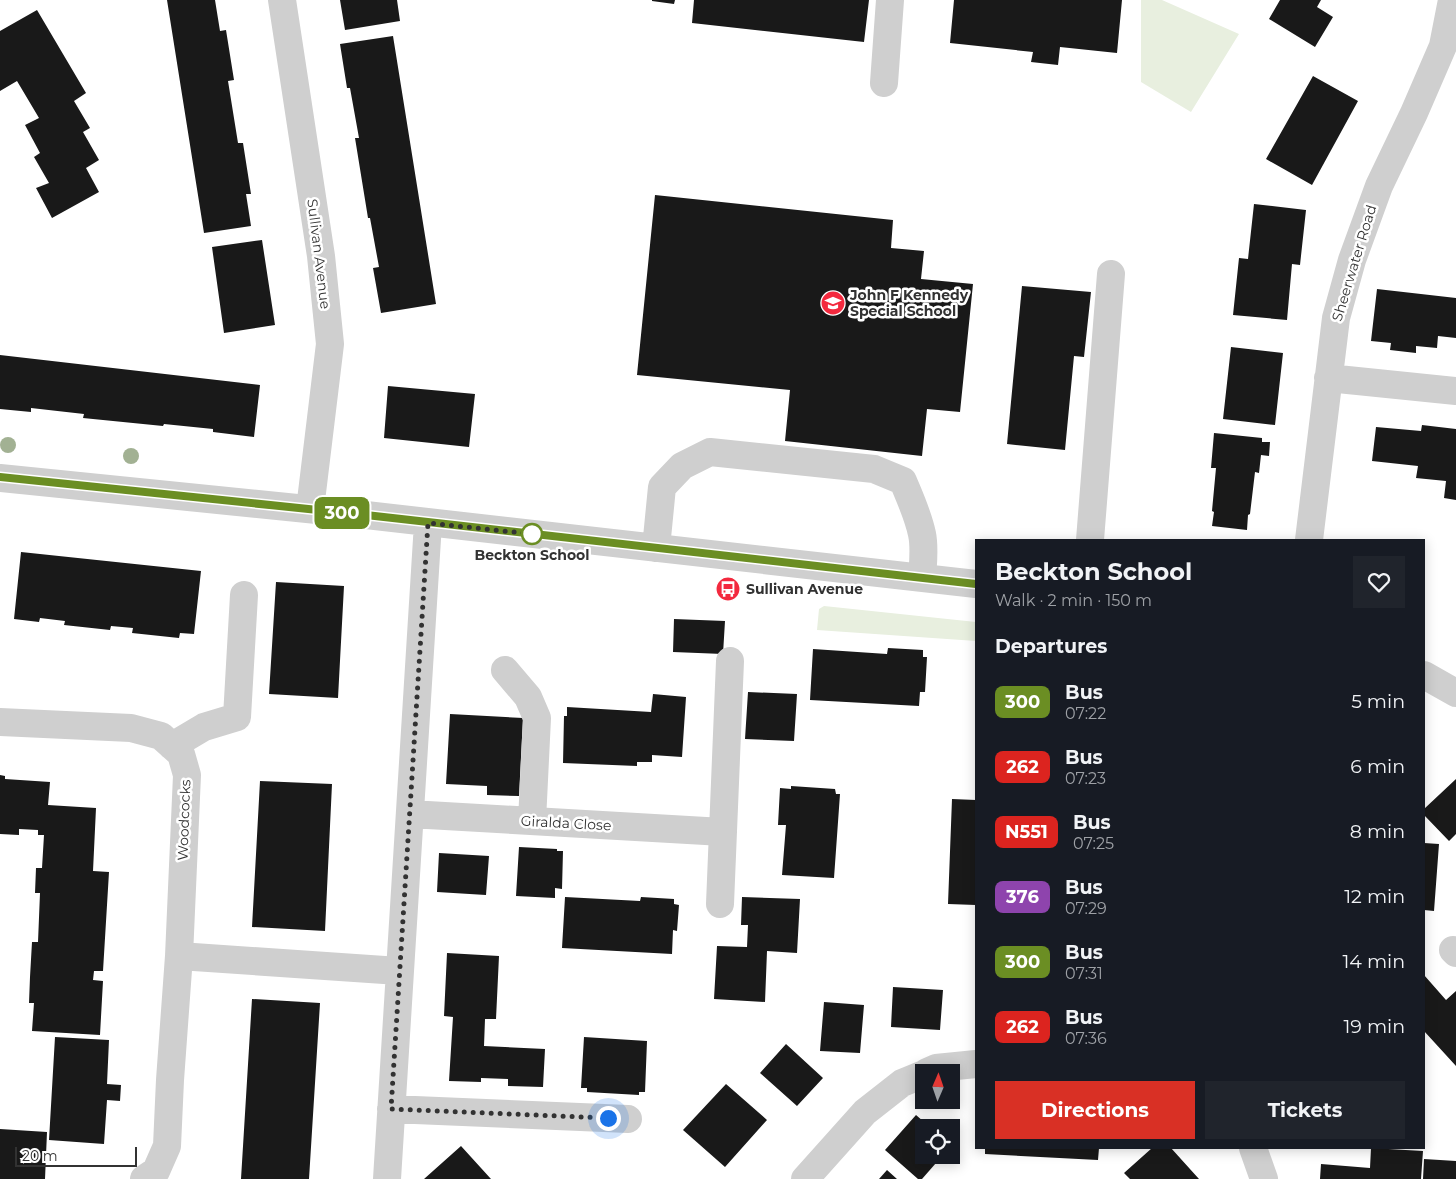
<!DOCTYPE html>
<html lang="en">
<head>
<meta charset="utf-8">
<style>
  :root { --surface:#171b24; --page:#20242c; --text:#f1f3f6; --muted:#9ea1a6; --accent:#d93025 }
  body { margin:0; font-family:Montserrat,sans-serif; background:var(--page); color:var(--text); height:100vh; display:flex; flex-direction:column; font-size:19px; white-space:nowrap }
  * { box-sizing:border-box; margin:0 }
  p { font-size:16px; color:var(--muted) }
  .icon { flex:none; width:28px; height:28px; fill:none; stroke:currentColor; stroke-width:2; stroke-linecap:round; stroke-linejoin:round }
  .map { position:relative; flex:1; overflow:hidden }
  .panel { position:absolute; left:975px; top:539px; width:450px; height:610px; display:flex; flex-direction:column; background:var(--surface); border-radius:0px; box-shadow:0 2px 12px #0003 }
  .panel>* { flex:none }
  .badge { padding:0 10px; border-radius:8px; font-size:18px; line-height:32px }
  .needle { width:32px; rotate:2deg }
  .controls { position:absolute; left:915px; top:1064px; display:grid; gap:10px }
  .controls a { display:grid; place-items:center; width:45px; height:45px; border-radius:0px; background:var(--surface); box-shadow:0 2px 12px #0003; font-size:25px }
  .scale { position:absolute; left:15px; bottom:12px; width:122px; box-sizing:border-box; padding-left:5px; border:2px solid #323232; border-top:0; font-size:14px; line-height:18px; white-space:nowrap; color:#323232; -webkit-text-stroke:4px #fff; paint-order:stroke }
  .you { position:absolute; width:25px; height:25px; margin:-12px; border:4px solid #fff; border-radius:50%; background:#1a73e8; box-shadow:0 0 0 8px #1a73e833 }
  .map>.badge { position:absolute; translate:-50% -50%; box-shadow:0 0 0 2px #fff }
  h2 { padding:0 20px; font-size:19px; line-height:45px }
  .round { display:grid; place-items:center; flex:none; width:52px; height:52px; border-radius:0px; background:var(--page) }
  .head { display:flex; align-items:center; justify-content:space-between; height:85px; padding:0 20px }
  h1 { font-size:24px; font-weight:700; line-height:38px }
  .primary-button { display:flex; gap:10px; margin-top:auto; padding:10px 20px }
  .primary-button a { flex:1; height:58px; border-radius:0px; background:var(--accent); color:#fff; font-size:20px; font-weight:700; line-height:58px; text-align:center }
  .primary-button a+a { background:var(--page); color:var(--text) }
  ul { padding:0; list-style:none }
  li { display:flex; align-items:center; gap:15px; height:65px; padding:0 20px }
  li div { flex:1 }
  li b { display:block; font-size:19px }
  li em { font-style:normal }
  li .badge { min-width:55px; font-weight:700; text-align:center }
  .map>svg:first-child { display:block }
  .green { fill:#e8efdf }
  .building { fill:#191919 }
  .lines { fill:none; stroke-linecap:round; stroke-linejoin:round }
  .minor { stroke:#cfcfcf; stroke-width:28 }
  .tree { fill:#a2b193 }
  .line-casing { stroke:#fff; stroke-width:11 }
  .line { stroke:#6b8e23; stroke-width:8 }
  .walk { stroke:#323232; stroke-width:5; stroke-dasharray:0 9 }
  .stop-dot { fill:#fff; stroke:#6b8e23; stroke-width:2.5 }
  .labels { text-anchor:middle; stroke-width:5; stroke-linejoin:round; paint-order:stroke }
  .street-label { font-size:14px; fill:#323232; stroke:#fff }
  .poi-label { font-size:14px; font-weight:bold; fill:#323232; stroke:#fff; text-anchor:start }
  .stop-label { font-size:14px; font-weight:bold; fill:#323232; stroke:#fff }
</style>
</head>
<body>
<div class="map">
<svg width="1456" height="1179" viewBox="0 0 1456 1179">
  <rect width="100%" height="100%" fill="#fff"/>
  <path class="green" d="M 1141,0 L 1162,0 L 1239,34 L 1191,112 L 1141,82 Z
    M 824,606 L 976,622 L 976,641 L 817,630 L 819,609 Z"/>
  <path class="building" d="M 167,0 L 215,0 L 220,31 L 226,30 L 234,80 L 228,81 L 238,143 L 243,143 L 251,194 L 246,194 L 251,226 L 204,233 Z
    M 340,0 L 397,0 L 400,21 L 345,30 Z
    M 652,0 L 675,0 L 674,4 L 652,1 Z
    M 694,0 L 869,0 L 864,42 L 692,23 Z
    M 954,0 L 1122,0 L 1117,53 L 1060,47 L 1058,65 L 1031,62 L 1033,52 L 950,43 Z
    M 1280,0 L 1321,0 L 1317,7 L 1333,17 L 1315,47 L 1269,19 Z
    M 37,10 L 86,93 L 74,101 L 90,128 L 83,132 L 99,160 L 86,168 L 99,192 L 52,218 L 36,188 L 49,183 L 34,157 L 40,153 L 25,125 L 39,118 L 17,81 L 0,91 L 0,31 Z
    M 393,36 L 436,304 L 381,313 L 373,268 L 379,267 L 370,218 L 368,218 L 355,138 L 359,138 L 350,88 L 347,88 L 340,44 Z
    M 1313,76 L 1358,101 L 1312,185 L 1266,159 Z
    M 655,195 L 893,220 L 891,248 L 924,251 L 921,279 L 973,284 L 960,412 L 927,409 L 922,456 L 785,441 L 790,390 L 637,375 Z
    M 1254,204 L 1306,210 L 1300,265 L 1292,264 L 1287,320 L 1233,315 L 1239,258 L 1248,259 Z
    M 262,240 L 275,325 L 224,333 L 212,247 Z
    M 1022,286 L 1091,292 L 1084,357 L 1074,356 L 1065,450 L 1007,444 Z
    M 1377,289 L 1456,298 L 1456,338 L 1438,336 L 1437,348 L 1416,346 L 1416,353 L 1390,350 L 1391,343 L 1371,341 Z
    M 1231,347 L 1283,353 L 1275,425 L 1223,419 Z
    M 0,355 L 260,385 L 254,437 L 213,432 L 213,429 L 164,424 L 163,426 L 83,418 L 84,414 L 31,408 L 31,412 L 0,409 Z
    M 388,386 L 475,394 L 469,447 L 384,438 Z
    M 1422,425 L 1456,429 L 1456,500 L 1444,498 L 1446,481 L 1416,478 L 1418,466 L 1372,461 L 1376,427 L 1421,431 Z
    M 1214,433 L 1262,438 L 1262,442 L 1270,442 L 1269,456 L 1261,455 L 1259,473 L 1255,472 L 1250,514 L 1248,515 L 1247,530 L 1212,526 L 1214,512 L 1212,511 L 1216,468 L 1211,468 Z
    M 21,552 L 201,571 L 194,634 L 180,633 L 179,638 L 132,633 L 133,628 L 111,626 L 110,630 L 64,625 L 65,621 L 40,618 L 39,622 L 14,619 Z
    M 276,582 L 344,586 L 338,698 L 269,694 Z
    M 674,619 L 725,621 L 723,654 L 673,652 Z
    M 888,648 L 923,650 L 923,657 L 927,657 L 925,692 L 920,692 L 919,706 L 810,700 L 813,649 L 887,654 Z
    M 748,692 L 797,694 L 794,741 L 745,739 Z
    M 653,694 L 686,697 L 682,757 L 652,755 L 652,762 L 637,762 L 637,766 L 563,763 L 564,716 L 567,716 L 567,707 L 651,712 Z
    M 450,714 L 523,718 L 519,796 L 487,795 L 487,786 L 446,784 Z
    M 0,775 L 5,776 L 5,779 L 50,782 L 48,805 L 96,808 L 93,871 L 109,872 L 103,971 L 94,971 L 93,980 L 103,981 L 100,1035 L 32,1031 L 34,1003 L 29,1003 L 30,977 L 32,942 L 38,942 L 40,893 L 35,893 L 36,868 L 42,868 L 44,835 L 38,835 L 38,830 L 19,829 L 19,835 L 0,834 Z
    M 1456,779 L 1456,834 L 1449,841 L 1424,815 L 1424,809 Z
    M 260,781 L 332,784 L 325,931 L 252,927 Z
    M 791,786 L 835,789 L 836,794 L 840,794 L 834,878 L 782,875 L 786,825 L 778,825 L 780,788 L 791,789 Z
    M 952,799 L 976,800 L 976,905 L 948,904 Z
    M 1424,843 L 1439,844 L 1434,911 L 1424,910 Z
    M 519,847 L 557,849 L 557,851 L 563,851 L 562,889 L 555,888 L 555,898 L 516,896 Z
    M 439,853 L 489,856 L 486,895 L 437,892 Z
    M 565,897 L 640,901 L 641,897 L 674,899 L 674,904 L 679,905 L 677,931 L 673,930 L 672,954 L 562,948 Z
    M 742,897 L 800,899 L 797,953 L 767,951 L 765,1002 L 714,999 L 717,946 L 747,947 L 748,925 L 741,925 Z
    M 447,953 L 499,956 L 496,1019 L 485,1019 L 484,1046 L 545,1049 L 543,1087 L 508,1086 L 508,1079 L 481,1078 L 481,1082 L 449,1081 L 453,1017 L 444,1016 Z
    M 1424,975 L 1446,1000 L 1456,991 L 1456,1066 L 1424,1031 Z
    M 893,987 L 943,990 L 940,1030 L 891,1027 Z
    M 252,999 L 320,1003 L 309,1179 L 241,1179 Z
    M 824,1002 L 864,1005 L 860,1053 L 820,1051 Z
    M 55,1037 L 109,1040 L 107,1084 L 121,1085 L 120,1101 L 107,1100 L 104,1144 L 49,1140 Z
    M 584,1037 L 647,1041 L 645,1092 L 639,1092 L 639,1095 L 587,1092 L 587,1088 L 581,1088 Z
    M 786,1044 L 823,1078 L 797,1106 L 760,1073 Z
    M 726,1084 L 767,1120 L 725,1167 L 683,1130 Z
    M 916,1115 L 931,1128 L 924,1128 L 924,1155 L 943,1155 L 922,1179 L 918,1179 L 885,1150 Z
    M 0,1129 L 47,1132 L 45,1179 L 0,1179 Z
    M 461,1146 L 491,1179 L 424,1179 Z
    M 985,1148 L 1099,1148 L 1098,1160 L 985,1154 Z
    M 1152,1148 L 1171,1148 L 1199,1179 L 1130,1179 L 1124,1173 Z
    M 1371,1148 L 1423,1151 L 1421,1179 L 1320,1179 L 1321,1164 L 1370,1168 Z
    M 1424,1159 L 1456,1161 L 1456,1179 L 1423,1179 Z
    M 887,1170 L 897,1179 L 879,1179 Z"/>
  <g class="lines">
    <path class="minor" d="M 282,0 L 321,256 L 330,344 L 310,509
      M 884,83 L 890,0
      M 1328,378 L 1456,391
      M 0,478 L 366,515 L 976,584
      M 1090,540 L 1111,274
      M 1309,540 L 1336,318 L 1352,260 L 1379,186 L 1414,113 L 1443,46 L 1452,0
      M 656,548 L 662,487 L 682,466 L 710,452 L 874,469 L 903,481 C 910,498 918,515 922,534 C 925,548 923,563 922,578
      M 505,670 L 528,697 L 537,718 L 532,821
      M 1424,675 L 1456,693
      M 0,722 L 131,728 L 161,736 L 181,754 L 187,775 L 179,956 L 170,1080 L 167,1146 L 156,1171 L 144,1179
      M 172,746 L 204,727 L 237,717 L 244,595
      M 410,814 L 723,832
      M 720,904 L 730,661
      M 1453,950 L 1456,953
      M 179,956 L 399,971
      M 927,1072 L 936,1068 L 976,1064
      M 391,1109 L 628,1119
      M 1253,1148 L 1264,1179
      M 387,1179 L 428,523
      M 805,1179 L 865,1112 L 902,1083 L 924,1074"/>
  </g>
  <g class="tree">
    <circle cx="8" cy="445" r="8"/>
    <circle cx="131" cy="456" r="8"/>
  </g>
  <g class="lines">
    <defs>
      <path id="line" d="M 0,477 L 366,515 L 976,584"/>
    </defs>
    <use href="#line" class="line-casing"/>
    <use href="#line" class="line"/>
    <path class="walk" d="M 532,534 L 428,523 L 391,1109 L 608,1118"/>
  </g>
  <defs>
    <symbol id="school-disc" viewBox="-11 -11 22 22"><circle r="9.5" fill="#f3293e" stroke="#fff"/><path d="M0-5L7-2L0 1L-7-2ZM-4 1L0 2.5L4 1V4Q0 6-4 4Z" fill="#fff"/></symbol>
    <symbol id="bus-disc" viewBox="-11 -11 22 22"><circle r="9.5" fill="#f3293e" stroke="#fff"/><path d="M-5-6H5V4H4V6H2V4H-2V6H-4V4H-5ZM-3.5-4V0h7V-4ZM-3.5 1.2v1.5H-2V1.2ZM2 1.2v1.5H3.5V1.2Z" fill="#fff"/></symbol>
  </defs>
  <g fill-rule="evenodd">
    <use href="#school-disc" x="819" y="289" width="28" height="28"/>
    <use href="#bus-disc" x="714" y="575" width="28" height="28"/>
  </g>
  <circle class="stop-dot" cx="532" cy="534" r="10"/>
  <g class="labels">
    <g class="street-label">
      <text transform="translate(319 254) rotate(83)" y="5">Sullivan Avenue</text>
      <text transform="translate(1354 263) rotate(-73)" y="5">Sheerwater Road</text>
      <text transform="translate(184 820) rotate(-88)" y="5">Woodcocks</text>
      <text transform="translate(566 823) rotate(3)" y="5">Giralda Close</text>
    </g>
    <g class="poi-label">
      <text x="850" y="300">John F Kennedy<tspan x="850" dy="16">Special School</tspan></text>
      <text x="746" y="594">Sullivan Avenue</text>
    </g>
    <g class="stop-label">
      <text x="532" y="560">Beckton School</text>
    </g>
  </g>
</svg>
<div class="controls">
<a><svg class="needle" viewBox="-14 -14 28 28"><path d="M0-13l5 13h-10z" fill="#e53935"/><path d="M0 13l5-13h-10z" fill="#9ea1a6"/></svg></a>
<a><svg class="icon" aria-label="locate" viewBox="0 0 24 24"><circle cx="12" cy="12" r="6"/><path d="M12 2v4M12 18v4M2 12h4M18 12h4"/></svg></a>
</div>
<div class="scale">20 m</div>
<div class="you" style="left:608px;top:1118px"></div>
<b class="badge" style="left:342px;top:513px;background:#6b8e23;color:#fff">300</b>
<section class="panel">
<div class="head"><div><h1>Beckton School</h1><p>Walk · 2 min · 150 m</p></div><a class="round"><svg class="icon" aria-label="heart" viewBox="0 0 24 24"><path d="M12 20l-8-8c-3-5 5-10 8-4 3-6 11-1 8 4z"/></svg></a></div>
<h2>Departures</h2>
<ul>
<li><span class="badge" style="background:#6b8e23;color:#fff">300</span><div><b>Bus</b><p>07:22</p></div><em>5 min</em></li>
<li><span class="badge" style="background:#dc241f;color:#fff">262</span><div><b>Bus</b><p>07:23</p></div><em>6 min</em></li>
<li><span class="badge" style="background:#dc241f;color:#fff">N551</span><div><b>Bus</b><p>07:25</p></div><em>8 min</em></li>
<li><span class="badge" style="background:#8e44ad;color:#fff">376</span><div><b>Bus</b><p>07:29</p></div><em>12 min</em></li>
<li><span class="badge" style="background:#6b8e23;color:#fff">300</span><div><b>Bus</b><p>07:31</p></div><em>14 min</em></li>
<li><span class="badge" style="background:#dc241f;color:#fff">262</span><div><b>Bus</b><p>07:36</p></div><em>19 min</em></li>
</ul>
<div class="primary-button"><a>Directions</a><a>Tickets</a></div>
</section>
</div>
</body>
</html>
